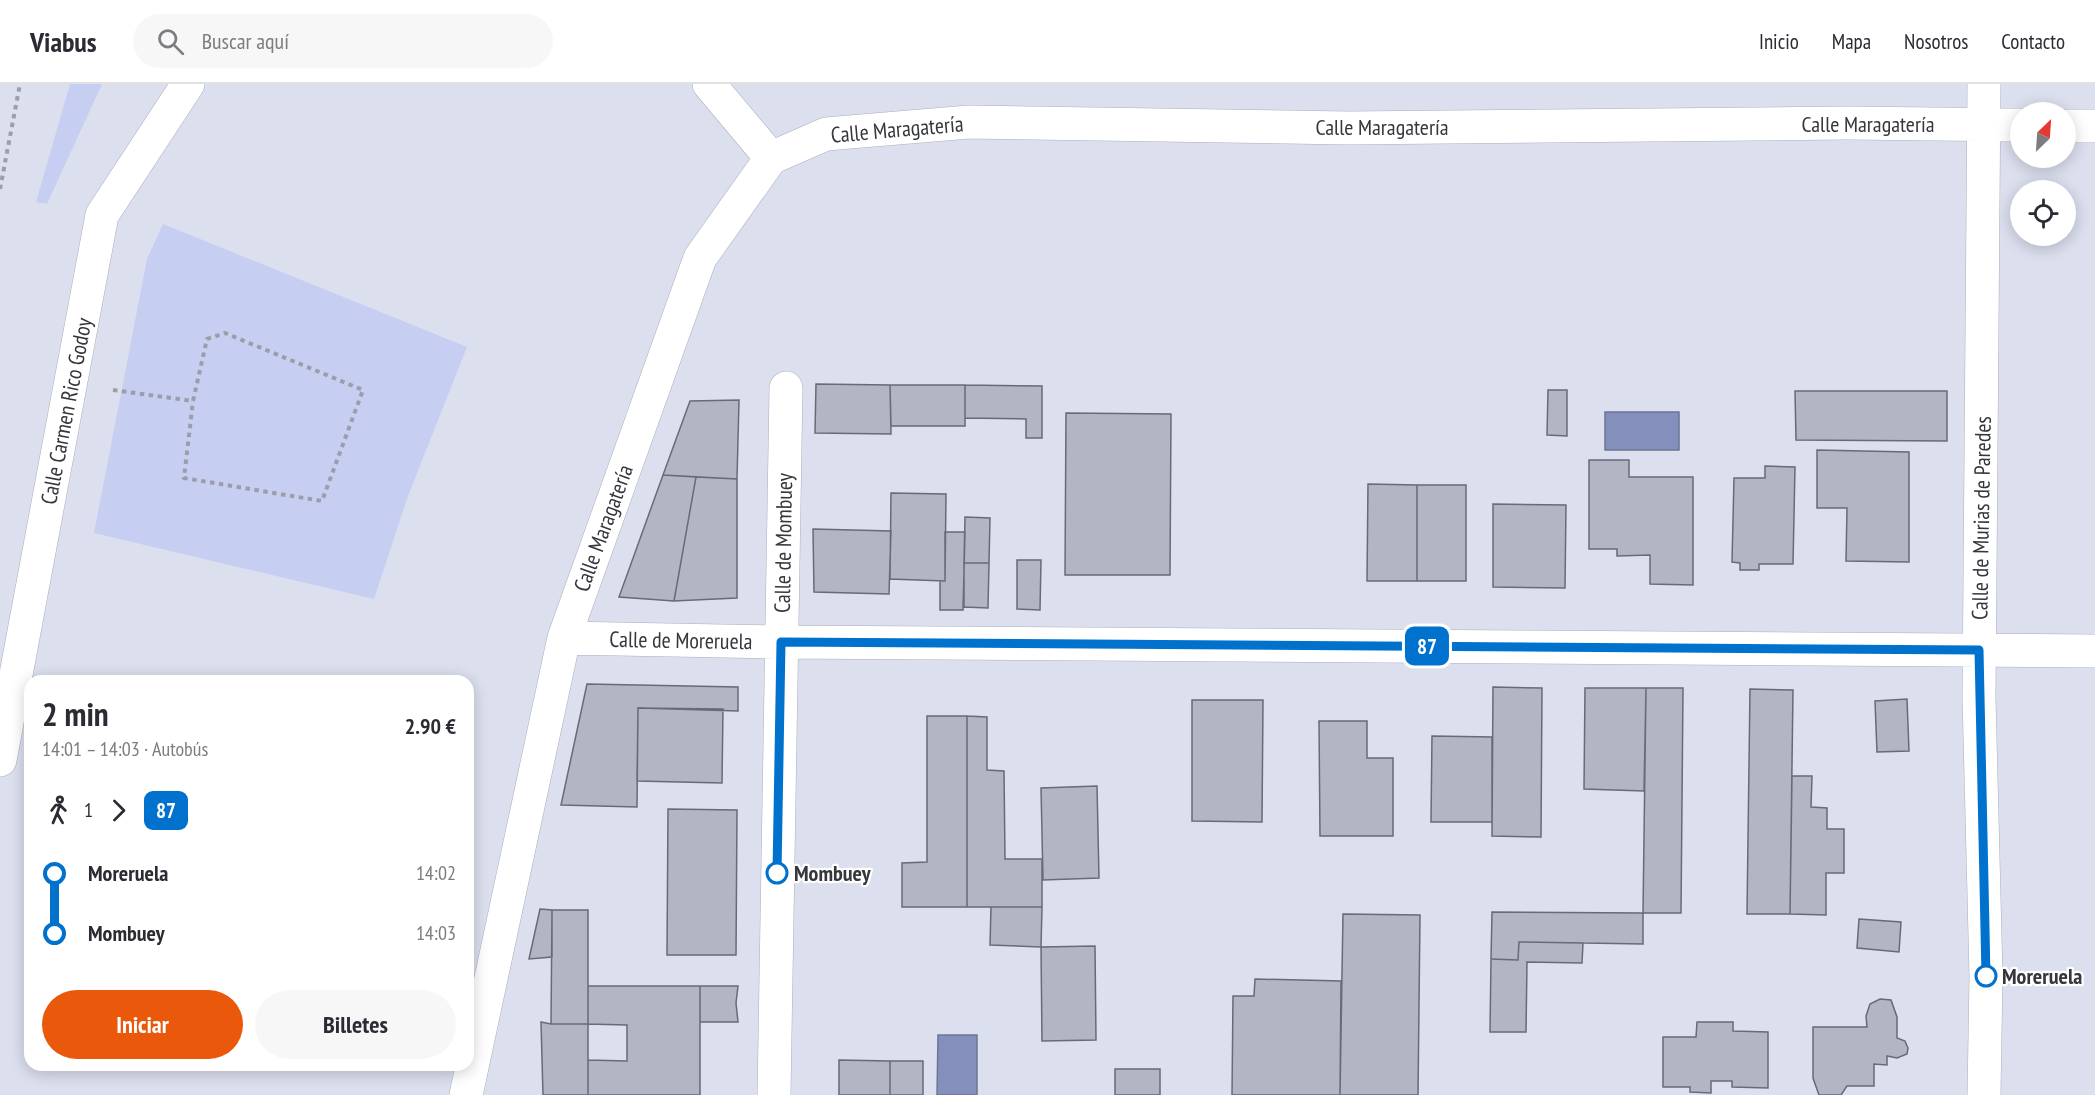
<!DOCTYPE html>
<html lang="es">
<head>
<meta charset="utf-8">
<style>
  :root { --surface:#fff; --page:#f7f7f7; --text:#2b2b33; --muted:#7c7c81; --line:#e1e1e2; --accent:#ea580c }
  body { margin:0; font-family:"PT Sans Narrow",sans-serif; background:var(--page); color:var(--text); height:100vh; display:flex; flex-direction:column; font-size:22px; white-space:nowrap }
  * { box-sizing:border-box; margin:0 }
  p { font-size:20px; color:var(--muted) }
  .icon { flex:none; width:33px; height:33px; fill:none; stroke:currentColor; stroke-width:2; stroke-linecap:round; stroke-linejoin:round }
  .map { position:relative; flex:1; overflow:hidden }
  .sheet { position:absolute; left:24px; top:591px; width:450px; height:396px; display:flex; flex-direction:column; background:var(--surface); border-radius:18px; box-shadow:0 3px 15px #0003 }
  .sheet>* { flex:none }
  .badge { padding:0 12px; border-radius:9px; font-size:21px; line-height:39px }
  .needle { width:39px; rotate:25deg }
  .fabs { position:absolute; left:2010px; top:18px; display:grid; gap:12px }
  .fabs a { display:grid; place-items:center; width:66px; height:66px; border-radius:50%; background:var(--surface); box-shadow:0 3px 15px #0003; font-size:30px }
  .map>.badge { position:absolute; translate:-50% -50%; box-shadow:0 0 0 3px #fff }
  .legs { display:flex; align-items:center; gap:9px; height:66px; padding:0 18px; font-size:20px }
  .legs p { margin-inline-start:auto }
  .overview { display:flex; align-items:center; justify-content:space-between; height:102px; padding:0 18px }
  h1 { font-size:33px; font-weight:800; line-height:45px }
  .cta { display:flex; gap:12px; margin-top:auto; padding:12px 18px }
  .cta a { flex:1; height:69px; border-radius:36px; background:var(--accent); color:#fff; font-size:24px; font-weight:800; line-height:69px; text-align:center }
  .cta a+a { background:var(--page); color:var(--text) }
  ul { padding:0 18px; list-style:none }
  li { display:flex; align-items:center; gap:21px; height:60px; font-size:22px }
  li i { display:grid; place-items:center; width:9px; height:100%; margin:0 8px; background:currentColor }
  li i::after { content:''; width:15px; height:15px; margin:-8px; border:4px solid; border-radius:50%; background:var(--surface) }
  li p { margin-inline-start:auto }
  li:first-child i { background:linear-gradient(#0000 50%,currentColor 0) }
  li:last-child i { background:linear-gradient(currentColor 50%,#0000 0) }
  header { display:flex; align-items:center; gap:36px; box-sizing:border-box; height:84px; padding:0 30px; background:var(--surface); border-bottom:2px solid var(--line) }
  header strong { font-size:28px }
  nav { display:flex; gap:33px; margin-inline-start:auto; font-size:21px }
  .search { width:420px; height:54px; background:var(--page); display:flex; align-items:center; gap:15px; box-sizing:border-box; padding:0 21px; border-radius:33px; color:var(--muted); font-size:22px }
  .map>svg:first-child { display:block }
  .green { fill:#c6cff1 }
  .water { fill:#848fbb; stroke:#6c7595; stroke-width:1.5 }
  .building { fill:#b2b6c4; stroke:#676a78; stroke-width:1.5 }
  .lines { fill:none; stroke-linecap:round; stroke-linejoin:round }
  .minor-casing { stroke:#aaaebd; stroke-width:34 }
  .path { stroke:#9b9ea9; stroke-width:4; stroke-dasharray:4.5 4.5; stroke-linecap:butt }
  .minor { stroke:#fff; stroke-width:33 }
  .line-1-casing { stroke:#fff; stroke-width:14 }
  .line-1 { stroke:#0072ce; stroke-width:9 }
  .stop-1-dot { fill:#fff; stroke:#0072ce; stroke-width:3 }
  .labels { text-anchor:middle; stroke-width:4.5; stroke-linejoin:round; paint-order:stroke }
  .street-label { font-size:22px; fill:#35373d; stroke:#fff }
  .stop-label { font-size:22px; font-weight:bold; fill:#35373d; stroke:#fff; text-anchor:start }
</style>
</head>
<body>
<header>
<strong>Viabus</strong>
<div class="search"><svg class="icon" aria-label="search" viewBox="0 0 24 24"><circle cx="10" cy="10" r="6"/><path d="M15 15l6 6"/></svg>Buscar aquí</div>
<nav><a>Inicio</a><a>Mapa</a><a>Nosotros</a><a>Contacto</a></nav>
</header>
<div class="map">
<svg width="2095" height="1011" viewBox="0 0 2095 1011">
  <rect width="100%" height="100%" fill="#dbdfee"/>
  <path class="green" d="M 70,0 L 102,0 L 47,120 L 36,118 Z
    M 163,140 L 467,263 L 408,412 L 374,515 L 94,449 L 147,175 Z"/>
  <path class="water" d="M 1605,328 L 1679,328 L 1679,366 L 1605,366 Z
    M 938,951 L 977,951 L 977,1011 L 937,1011 Z"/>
  <path class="building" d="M 816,300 L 890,301 L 891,350 L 815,349 Z
    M 890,301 L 965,301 L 965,342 L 891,342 Z
    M 965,301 L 1042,302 L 1042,354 L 1026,354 L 1026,335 L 965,334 Z
    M 1548,306 L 1567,306 L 1567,352 L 1547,351 Z
    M 1795,307 L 1947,307 L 1947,357 L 1796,356 Z
    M 739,316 L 737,395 L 663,391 L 690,317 Z
    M 1066,329 L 1171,330 L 1170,491 L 1065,491 Z
    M 1817,366 L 1909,368 L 1909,478 L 1846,477 L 1847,424 L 1817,424 Z
    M 1589,376 L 1629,376 L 1629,393 L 1693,393 L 1693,501 L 1650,500 L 1650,471 L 1617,472 L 1617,465 L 1589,465 Z
    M 1765,382 L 1795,383 L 1793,480 L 1759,480 L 1759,486 L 1740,486 L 1740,479 L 1732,478 L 1734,394 L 1765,394 Z
    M 663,391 L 696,393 L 674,517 L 619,513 Z
    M 696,393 L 737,395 L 737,514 L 674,517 Z
    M 1368,400 L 1417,401 L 1417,497 L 1367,497 Z
    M 1417,401 L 1466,401 L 1466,497 L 1417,497 Z
    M 891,409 L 946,410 L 945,497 L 890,495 Z
    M 1493,420 L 1566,421 L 1565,504 L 1493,503 Z
    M 965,433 L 990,434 L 989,479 L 964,479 Z
    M 813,445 L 891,447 L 889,510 L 814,508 Z
    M 945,448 L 965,448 L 963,526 L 940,526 L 940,497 L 945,497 Z
    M 1017,476 L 1041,476 L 1040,526 L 1017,525 Z
    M 964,479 L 989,479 L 988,524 L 964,523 Z
    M 587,600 L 738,603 L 738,627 L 638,624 L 637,723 L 561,721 Z
    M 1493,603 L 1542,604 L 1541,753 L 1492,752 Z
    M 1585,604 L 1646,604 L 1644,707 L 1584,705 Z
    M 1646,604 L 1683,604 L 1681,829 L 1643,829 Z
    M 1750,605 L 1793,606 L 1790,830 L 1747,830 Z
    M 1907,615 L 1909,667 L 1877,668 L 1875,617 Z
    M 1192,616 L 1263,616 L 1262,738 L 1192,737 Z
    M 638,624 L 723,625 L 722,699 L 637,697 Z
    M 927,632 L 967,632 L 967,823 L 902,823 L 902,779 L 927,778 Z
    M 967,632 L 987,633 L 987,686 L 1004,687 L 1005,775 L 1042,775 L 1042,823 L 967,823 Z
    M 1319,637 L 1367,637 L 1367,674 L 1393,674 L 1393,752 L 1320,752 Z
    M 1432,652 L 1492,653 L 1492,738 L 1431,738 Z
    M 1792,692 L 1812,692 L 1811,723 L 1827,724 L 1827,745 L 1844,745 L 1844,789 L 1826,789 L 1826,831 L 1790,830 Z
    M 1097,702 L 1099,794 L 1043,796 L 1041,704 Z
    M 668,725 L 737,726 L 736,871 L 667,871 Z
    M 991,823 L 1042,823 L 1041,863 L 990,861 Z
    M 540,825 L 552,826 L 552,873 L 529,875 Z
    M 552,826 L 588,826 L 588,940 L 551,940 Z
    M 1492,828 L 1643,829 L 1643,860 L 1519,858 L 1518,876 L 1491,875 Z
    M 1343,830 L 1420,831 L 1418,1011 L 1340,1011 Z
    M 1859,835 L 1901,838 L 1899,868 L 1857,864 Z
    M 1519,858 L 1583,859 L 1582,879 L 1527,878 L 1526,948 L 1490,948 L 1491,875 L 1518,876 Z
    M 1095,862 L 1096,956 L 1042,957 L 1041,863 Z
    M 1255,895 L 1341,897 L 1340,1011 L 1232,1011 L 1233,912 L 1254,912 Z
    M 588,902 L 700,902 L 700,1011 L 588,1011 L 588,976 L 627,977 L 627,941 L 588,940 Z
    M 700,902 L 738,902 L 736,919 L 738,938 L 700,938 Z
    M 1880,915 L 1891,916 L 1897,933 L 1897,954 L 1905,957 L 1908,964 L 1907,970 L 1897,974 L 1887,972 L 1887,981 L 1874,980 L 1874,1002 L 1847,1002 L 1841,1011 L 1819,1011 L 1813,994 L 1813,943 L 1867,943 L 1866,932 L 1870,920 Z
    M 541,938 L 551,940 L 588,940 L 588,1011 L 543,1011 Z
    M 1697,938 L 1733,938 L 1733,947 L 1768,948 L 1768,1004 L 1732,1003 L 1732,997 L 1711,997 L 1711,1009 L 1690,1008 L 1690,1003 L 1663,1003 L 1663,953 L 1696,953 Z
    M 839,976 L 890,977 L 890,1011 L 839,1011 Z
    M 890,977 L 923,977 L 923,1011 L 890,1011 Z
    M 1115,985 L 1160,985 L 1160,1011 L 1115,1011 Z"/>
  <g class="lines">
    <defs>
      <path id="minor" d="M 709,0 L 771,74
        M 2066,42 L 2095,42
        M 564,554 L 781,558 L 2095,567
        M 0,676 L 102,131 L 188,0
        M 466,1011 L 564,554 L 700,174 L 771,74 L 826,50 L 969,38 L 1349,44 L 1847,39 L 2020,41
        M 774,1011 L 786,304
        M 1984,1011 L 1986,892 L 1979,613 L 1984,0"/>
    </defs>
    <use href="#minor" class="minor-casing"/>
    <path class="path" d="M 0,105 L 20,0
      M 113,306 L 193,317 L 207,255 L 225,249 L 363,306 L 322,417 L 184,394 L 193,317"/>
    <use href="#minor" class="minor"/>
  </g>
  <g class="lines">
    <defs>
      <path id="line-1" d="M 777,789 L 781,558 L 1979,566 L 1986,892"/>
    </defs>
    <use href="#line-1" class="line-1-casing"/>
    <use href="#line-1" class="line-1"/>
  </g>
  <g class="stop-1-dot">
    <circle cx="777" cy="789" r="10"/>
    <circle cx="1986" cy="892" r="10"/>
  </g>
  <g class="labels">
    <g class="street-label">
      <text x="1868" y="48">Calle Maragatería</text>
      <text x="1382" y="51">Calle Maragatería</text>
      <text transform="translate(897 45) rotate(-5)" y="8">Calle Maragatería</text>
      <text transform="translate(66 327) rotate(-79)" y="8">Calle Carmen Rico Godoy</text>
      <text transform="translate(1981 434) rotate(-89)" y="8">Calle de Murias de Paredes</text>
      <text transform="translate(603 444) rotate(-70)" y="8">Calle Maragatería</text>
      <text transform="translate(783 459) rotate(-89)" y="8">Calle de Mombuey</text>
      <text transform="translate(681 556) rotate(1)" y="8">Calle de Moreruela</text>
    </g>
    <g class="stop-label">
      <text x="794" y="797">Mombuey</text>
      <text x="2002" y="900">Moreruela</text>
    </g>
  </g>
</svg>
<div class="fabs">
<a><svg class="needle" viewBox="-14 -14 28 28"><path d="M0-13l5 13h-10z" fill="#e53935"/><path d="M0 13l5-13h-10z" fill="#7c7c81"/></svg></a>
<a><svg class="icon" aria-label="locate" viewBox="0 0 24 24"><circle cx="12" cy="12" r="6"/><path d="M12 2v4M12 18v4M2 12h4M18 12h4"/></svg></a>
</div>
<b class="badge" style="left:1427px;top:562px;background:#0072ce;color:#fff">87</b>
<section class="sheet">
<div class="overview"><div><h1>2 min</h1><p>14:01 – 14:03 · Autobús</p></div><b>2.90 €</b></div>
<div class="legs"><svg class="icon" aria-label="walk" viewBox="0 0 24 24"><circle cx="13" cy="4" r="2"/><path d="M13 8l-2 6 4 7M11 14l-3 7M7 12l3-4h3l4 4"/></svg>1<svg class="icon" aria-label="forward" viewBox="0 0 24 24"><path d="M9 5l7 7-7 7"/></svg><b class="badge" style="background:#0072ce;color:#fff">87</b></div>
<ul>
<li><i style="color:#0072ce"></i><b>Moreruela</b><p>14:02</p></li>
<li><i style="color:#0072ce"></i><b>Mombuey</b><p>14:03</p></li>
</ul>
<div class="cta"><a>Iniciar</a><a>Billetes</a></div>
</section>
</div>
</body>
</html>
